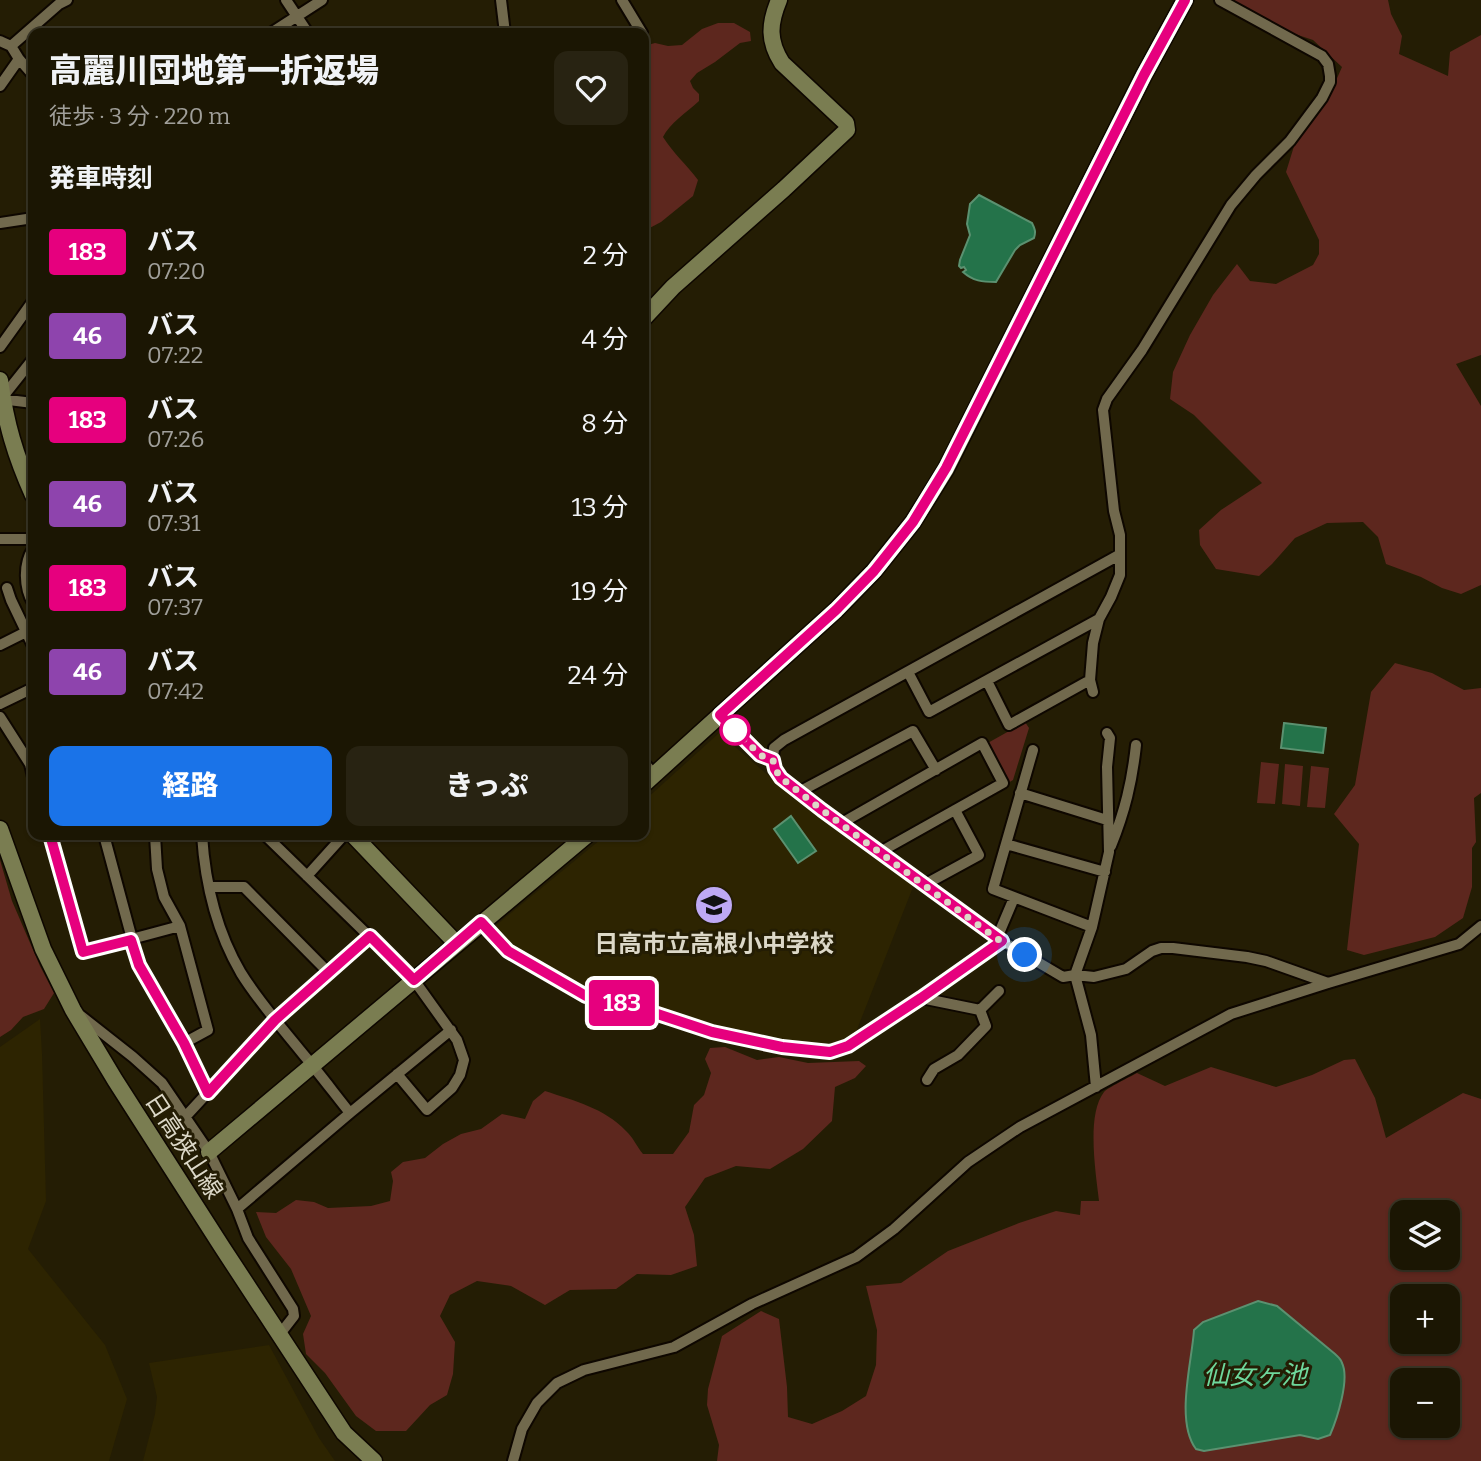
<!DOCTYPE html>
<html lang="ja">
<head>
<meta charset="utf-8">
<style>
  :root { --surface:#1b1603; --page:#282312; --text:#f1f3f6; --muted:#a09f9a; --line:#393525; --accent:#1a73e8 }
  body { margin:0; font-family:Bitter,"Noto Sans JP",serif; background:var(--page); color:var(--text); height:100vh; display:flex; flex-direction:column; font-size:26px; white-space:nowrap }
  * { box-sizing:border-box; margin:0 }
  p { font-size:23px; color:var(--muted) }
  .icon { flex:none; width:38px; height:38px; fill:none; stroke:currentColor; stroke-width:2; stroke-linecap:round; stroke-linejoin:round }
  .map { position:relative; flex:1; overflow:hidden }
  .details { position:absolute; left:28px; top:28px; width:621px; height:812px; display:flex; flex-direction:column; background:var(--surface); border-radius:14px; box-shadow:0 2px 5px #0004,0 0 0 2px var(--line) }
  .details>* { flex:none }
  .badge { padding:0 14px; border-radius:5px; font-size:24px; line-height:46px }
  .controls { position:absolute; left:1390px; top:1200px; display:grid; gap:14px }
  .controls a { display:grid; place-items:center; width:70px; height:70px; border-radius:14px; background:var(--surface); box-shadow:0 2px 5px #0004,0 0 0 2px var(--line); font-size:35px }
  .you { position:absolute; width:35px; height:35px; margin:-18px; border:5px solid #fff; border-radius:50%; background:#1a73e8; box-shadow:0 0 0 10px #1a73e833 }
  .map>.badge { position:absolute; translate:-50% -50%; box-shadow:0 0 0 4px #fff }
  h2 { padding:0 21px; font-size:26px; line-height:63px }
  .round { display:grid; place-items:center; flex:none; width:74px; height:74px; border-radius:14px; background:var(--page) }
  .headline { display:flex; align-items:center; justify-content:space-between; height:119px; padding:0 21px }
  h1 { font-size:33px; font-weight:800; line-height:52px }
  .cta { display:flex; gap:14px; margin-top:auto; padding:14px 21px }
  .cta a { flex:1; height:80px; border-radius:14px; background:var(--accent); color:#fff; font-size:28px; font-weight:800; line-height:80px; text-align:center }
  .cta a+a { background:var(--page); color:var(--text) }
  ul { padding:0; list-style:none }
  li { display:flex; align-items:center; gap:21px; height:84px; padding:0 21px }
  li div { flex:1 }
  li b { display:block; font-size:26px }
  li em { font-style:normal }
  li .badge { min-width:77px; font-weight:700; text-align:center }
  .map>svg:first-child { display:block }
  .built { fill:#2d2401 }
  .green { fill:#5d271e; fill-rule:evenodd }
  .water { fill:#24734a; stroke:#5b9170; stroke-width:2 }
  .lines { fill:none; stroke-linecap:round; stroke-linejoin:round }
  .street-casing { stroke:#0e0700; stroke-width:14 }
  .secondary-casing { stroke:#0e0700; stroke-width:19 }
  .street { stroke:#71694d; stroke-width:10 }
  .secondary { stroke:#7a7d51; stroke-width:16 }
  .line-casing { stroke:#fff; stroke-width:16 }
  .line { stroke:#e6007e; stroke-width:10 }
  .walk { stroke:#dcd8c8; stroke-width:7; stroke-dasharray:0 12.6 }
  .stop-dot { fill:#fff; stroke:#e6007e; stroke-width:3.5 }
  .labels { text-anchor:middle; stroke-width:6; stroke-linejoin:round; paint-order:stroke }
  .poi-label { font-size:24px; font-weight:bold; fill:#dcd8c8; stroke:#241d04 }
  .street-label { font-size:24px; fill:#dcd8c8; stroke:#241d04 }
  .water-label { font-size:26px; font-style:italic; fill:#6ed89c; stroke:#241d04 }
</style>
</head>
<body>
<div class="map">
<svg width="1481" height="1461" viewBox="0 0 1481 1461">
  <rect width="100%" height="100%" fill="#241d04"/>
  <path class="built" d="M 719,733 L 783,788 L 915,882 L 856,1032 L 844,1041 L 826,1046 L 771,1040 L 704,1024 L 608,992 L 586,989 L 515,950 L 494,927 L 606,835 L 644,835 L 644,801 Z
    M 40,1019 L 42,1054 L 46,1201 L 28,1249 L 105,1345 L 127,1399 L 109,1461 L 0,1461 L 0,1047 Z
    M 269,1345 L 319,1438 L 335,1461 L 143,1461 L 155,1414 L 157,1397 L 149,1363 Z"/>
  <path class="green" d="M 1230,0 L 1388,0 L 1391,14 L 1402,36 L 1399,54 L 1448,76 L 1450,52 L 1481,35 L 1481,355 L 1456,364 L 1481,406 L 1481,585 L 1461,594 L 1442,588 L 1421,577 L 1386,564 L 1378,537 L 1363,522 L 1327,523 L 1295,538 L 1272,564 L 1259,576 L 1216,569 L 1200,545 L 1199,530 L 1221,510 L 1262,483 L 1194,415 L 1170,399 L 1173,372 L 1190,335 L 1213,295 L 1237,264 L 1250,281 L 1276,284 L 1313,265 L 1319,254 L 1319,240 L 1286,172 L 1295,143 L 1330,94 L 1342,67 L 1313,40 L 1274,27 Z
    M 718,23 L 734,23 L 750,32 L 751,41 L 740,43 L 715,62 L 697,73 L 690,81 L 693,88 L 699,94 L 699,101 C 687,112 669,124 663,137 C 673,153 687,165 698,180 L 693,196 L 661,222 L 644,231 L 644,46 L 655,43 L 668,46 L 682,45 L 702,29 Z
    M 1395,663 L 1432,673 L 1464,690 L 1481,688 L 1481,793 L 1474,798 L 1476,842 L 1472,848 L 1472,887 L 1463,918 L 1435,937 L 1364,955 L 1347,950 L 1359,844 L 1334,814 L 1355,785 L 1371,692 Z
    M 1025,722 L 1029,728 L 1013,780 L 1008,783 L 986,744 Z
    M 1261,762 L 1279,764 L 1275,804 L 1257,803 Z
    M 1285,764 L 1303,766 L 1300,806 L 1282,804 Z
    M 1311,766 L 1329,768 L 1325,808 L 1307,807 Z
    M 0,860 L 12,901 L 40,966 L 54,993 L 44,1009 L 23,1017 L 11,1030 L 0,1037 Z
    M 725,1047 L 757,1060 L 779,1057 L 808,1063 L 859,1061 L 866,1066 L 855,1078 L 835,1087 L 832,1121 L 803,1149 L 770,1169 L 736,1166 L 705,1178 L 685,1207 L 694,1235 L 697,1266 L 671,1275 L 637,1274 L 616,1289 L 570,1290 L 545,1305 L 511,1286 L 477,1281 L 450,1295 L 440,1316 L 455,1342 L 453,1374 L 447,1395 L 430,1405 L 406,1431 L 376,1431 L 356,1416 L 325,1373 L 306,1354 L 303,1334 L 311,1316 L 291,1269 L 266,1237 L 256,1212 L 276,1213 L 296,1200 L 314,1202 L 328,1208 L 371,1206 L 390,1201 L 393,1181 L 391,1172 L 403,1162 L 425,1158 L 443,1144 L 461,1134 L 481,1129 L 502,1114 L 525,1119 L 533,1101 L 545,1091 C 575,1101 604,1108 626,1131 C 633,1137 637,1147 643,1154 L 673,1154 L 689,1132 L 694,1105 L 704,1095 L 711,1073 L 705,1059 L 710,1048 Z
    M 1355,1059 L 1375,1098 L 1386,1138 L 1463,1093 L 1481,1099 L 1481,1461 L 717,1461 L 719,1445 L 707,1405 L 708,1389 L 722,1336 L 761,1311 L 779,1319 L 787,1387 L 788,1417 L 812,1424 L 842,1411 L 866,1396 L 876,1365 L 877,1330 L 866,1286 L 901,1283 L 948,1251 L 1019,1223 L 1056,1211 L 1080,1215 L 1081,1201 L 1099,1201 C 1096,1174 1086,1115 1104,1092 C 1107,1088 1130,1077 1137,1073 L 1165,1086 L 1211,1067 L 1276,1087 L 1312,1075 L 1344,1060 ZM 1402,1213 L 1447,1213 L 1447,1258 L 1402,1258 ZM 1402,1297 L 1447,1297 L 1447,1342 L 1402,1342 ZM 1258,1301 L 1277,1306 L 1318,1439 L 1300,1435 L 1204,1450 L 1196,1449 L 1193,1345 L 1194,1330 L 1203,1322 ZM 1402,1381 L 1447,1381 L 1447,1426 L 1402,1426 Z"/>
  <path class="water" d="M 979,195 L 1032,223 C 1035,229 1036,232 1034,238 L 1020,245 L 1015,250 L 996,282 C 982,282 973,281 963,272 L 966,270 L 964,267 L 961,268 L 959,266 L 960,260 L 970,235 L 967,224 L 970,204 Z
    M 1284,723 L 1326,728 L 1323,753 L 1281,748 Z
    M 791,816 L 816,851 L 798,863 L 774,829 Z
    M 1258,1301 L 1277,1306 L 1335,1354 C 1338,1357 1341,1359 1342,1363 C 1350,1379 1337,1419 1330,1435 L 1318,1439 L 1300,1435 L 1204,1451 L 1196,1449 C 1175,1421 1192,1362 1194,1330 L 1203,1322 Z"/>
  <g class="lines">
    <defs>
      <path id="street" d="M 286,0 L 308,33
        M 501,0 L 505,33
        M 622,0 L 642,33
        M 271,33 L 322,0
        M 0,41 L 11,46 L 19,59 L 0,86
        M 11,46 L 59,4 L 67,0
        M 19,59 L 33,75
        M 0,223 L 33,218
        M 0,347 L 33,301
        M 2,398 L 33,359
        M 0,399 L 33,403
        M 0,539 L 33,539
        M 33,549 C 23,564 24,588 33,603
        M 1119,555 L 784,740 L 774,748 L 773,760 L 775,769 L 781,778 L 822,810 L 1002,941 L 1063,977 L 1075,975 L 1094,977 L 1126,969 L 1152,951 L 1161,948 L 1173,948 L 1247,957 L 1266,961 L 1328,983
        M 7,588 L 11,600 L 33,646
        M 0,645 L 26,632
        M 908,672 L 929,712 L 1099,619
        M 987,681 L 1009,725 L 1090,680
        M 1093,692 L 1090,680 L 1093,643 L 1099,619 L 1111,597 L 1120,575 L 1120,535 L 1114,511 L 1103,410 L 1107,399 L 1142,350 L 1231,205 L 1256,175 L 1290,141 L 1322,98 L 1330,82 L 1330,76 L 1328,64 L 1322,56 L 1220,0
        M 0,704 L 33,688
        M 720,715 L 760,755 L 773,760
        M 0,717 L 30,764 L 33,777
        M 1033,750 L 993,889 L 1092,927
        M 644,763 L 654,774
        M 799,792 L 913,731 L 936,770
        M 1020,793 L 1107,820
        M 840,824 L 982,743 L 1003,783 L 880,852
        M 50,835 L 83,952 L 180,926
        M 104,835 L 139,965 L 184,1043 L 208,1093
        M 155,835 L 157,869 L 164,897 L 180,926 L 208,1030 L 184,1043
        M 202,835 C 205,882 217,932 241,973 C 259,1002 282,1028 303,1054 C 319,1073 334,1093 350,1113
        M 265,835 L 414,980 L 457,1040 L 464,1060 L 460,1075 L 452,1088 L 427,1110 L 397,1074
        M 1006,844 L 1105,872
        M 1111,846 C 1125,811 1132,782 1136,745
        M 307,876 L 344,835
        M 924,885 L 979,855 L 955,810
        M 209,887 L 244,887 L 328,972
        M 481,922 L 508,951 L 586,996 L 603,996 L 712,1032 L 781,1047 L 830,1052 L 848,1046 L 921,998 L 1002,941
        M 997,938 L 1014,898
        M 921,998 L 980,1010 L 999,991
        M 81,1016 L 133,1057 L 162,1083 L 209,1152 L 237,1209 L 248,1238 L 293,1309 L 294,1316 L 280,1334
        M 927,1080 L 934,1069 L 958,1055 L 986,1026 L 980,1010
        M 1096,1087 L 1091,1035 L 1075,975 L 1092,927 L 1109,852 L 1107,767 L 1110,738 L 1107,733
        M 186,1116 L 275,1020 L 370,936
        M 237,1209 L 350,1113 L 451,1030
        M 513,1461 L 522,1429 L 537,1403 L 557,1383 L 584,1370 L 674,1347 L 752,1304 L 856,1257 L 894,1229 L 968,1162 L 1020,1127 L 1231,1014 L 1328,983 L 1459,944 L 1481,926"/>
      <path id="secondary" d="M 644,318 L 673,287 L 784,189 L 847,130 L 846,123 L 782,63 C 768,41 769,24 779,0
        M 0,380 C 6,424 15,455 33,495
        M 644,784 L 836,610 L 874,571 L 913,522 L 946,469 L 1144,75 L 1185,0
        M 0,829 L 43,949 L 73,1010 L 115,1080 L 222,1247 L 344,1433 L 374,1461
        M 353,835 L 457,944
        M 209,1152 L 587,835"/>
    </defs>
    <use href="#street" class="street-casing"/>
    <use href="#secondary" class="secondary-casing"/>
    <use href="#street" class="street"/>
    <use href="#secondary" class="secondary"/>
  </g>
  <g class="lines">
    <defs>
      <path id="line" d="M 50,835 L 83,952 L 131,940 L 139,965 L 184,1043 L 208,1093 L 275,1020 L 370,936 L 414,980 L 481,922 L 508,951 L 586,996 L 603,996 L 712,1032 L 782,1047 L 830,1052 L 848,1046 L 921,998 L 1002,941 L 822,810 L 781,778 L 775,769 L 773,760 L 760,755 L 720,715 L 836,610 L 874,571 L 913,522 L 946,468 L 1144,75 L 1185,0"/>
    </defs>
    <use href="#line" class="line-casing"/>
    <use href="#line" class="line"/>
    <path class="walk" d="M 735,730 L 760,755 L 773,760 L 775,769 L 781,778 L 822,810 L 996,938 L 1025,955"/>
  </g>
  <defs>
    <symbol id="school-disc" viewBox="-11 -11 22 22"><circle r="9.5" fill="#bea9f4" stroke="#241d04"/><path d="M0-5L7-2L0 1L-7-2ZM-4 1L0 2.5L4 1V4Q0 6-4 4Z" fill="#111"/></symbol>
  </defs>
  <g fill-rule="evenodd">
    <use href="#school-disc" x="692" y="883" width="44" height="44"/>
  </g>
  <circle class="stop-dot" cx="735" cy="730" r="14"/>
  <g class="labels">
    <g class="poi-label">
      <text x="714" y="952">日高市立高根小中学校</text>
    </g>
    <g class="street-label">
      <text transform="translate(184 1146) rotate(57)" y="8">日高狭山線</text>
    </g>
    <g class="water-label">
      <text x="1255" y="1384">仙女ヶ池</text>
    </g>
  </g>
</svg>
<div class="controls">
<a><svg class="icon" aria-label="layers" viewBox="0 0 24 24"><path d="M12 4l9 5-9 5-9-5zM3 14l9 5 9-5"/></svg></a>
<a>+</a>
<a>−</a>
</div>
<div class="you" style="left:1025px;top:955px"></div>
<b class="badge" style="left:622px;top:1003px;background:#e6007e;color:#fff">183</b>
<section class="details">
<div class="headline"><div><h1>高麗川団地第一折返場</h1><p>徒歩 · 3 分 · 220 m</p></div><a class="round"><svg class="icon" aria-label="heart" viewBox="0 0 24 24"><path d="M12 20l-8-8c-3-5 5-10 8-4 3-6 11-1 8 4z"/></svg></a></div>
<h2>発車時刻</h2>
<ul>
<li><span class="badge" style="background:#e6007e;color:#fff">183</span><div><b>バス</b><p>07:20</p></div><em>2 分</em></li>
<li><span class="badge" style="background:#8e44ad;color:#fff">46</span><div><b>バス</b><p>07:22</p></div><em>4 分</em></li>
<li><span class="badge" style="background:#e6007e;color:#fff">183</span><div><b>バス</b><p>07:26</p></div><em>8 分</em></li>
<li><span class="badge" style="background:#8e44ad;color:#fff">46</span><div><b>バス</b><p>07:31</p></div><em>13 分</em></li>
<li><span class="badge" style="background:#e6007e;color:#fff">183</span><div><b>バス</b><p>07:37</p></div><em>19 分</em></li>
<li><span class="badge" style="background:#8e44ad;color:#fff">46</span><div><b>バス</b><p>07:42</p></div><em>24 分</em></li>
</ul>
<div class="cta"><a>経路</a><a>きっぷ</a></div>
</section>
</div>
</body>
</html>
